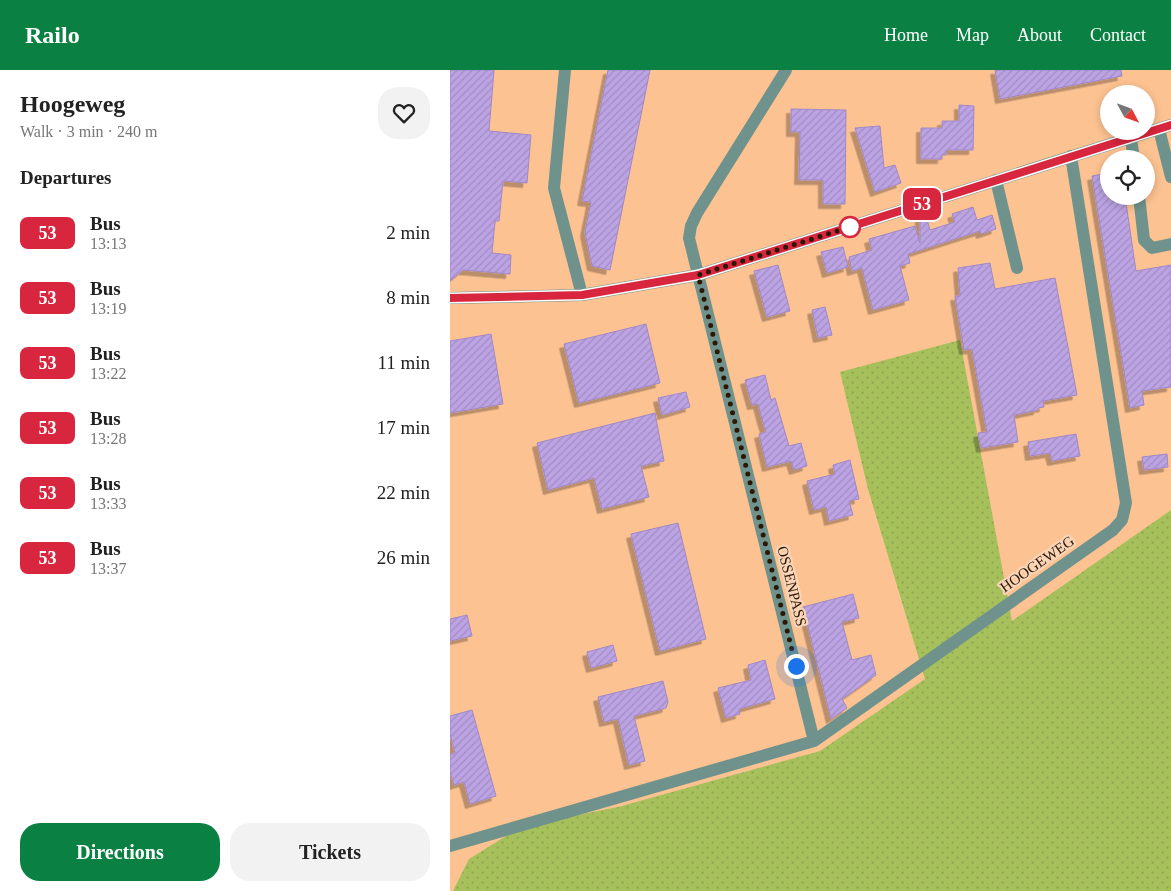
<!DOCTYPE html>
<html lang="en">
<head>
<meta charset="utf-8">
<style>
  :root { --surface:#fff; --page:#f2f2f2; --text:#222; --muted:#767676; --accent:#0b8043 }
  body { margin:0; font-family:Georgia,serif; background:var(--page); color:var(--text); height:100vh; display:flex; flex-direction:column; font-size:19px; white-space:nowrap }
  * { box-sizing:border-box; margin:0 }
  p { font-size:16px; color:var(--muted) }
  .icon { flex:none; width:28px; height:28px; fill:none; stroke:currentColor; stroke-width:2; stroke-linecap:round; stroke-linejoin:round }
  .map { position:relative; flex:1; overflow:hidden }
  .details { display:flex; flex-direction:column; background:var(--surface); width:450px }
  .details>* { flex:none }
  .badge { padding:0 10px; border-radius:8px; font-size:18px; line-height:32px }
  .needle { width:32px; rotate:131deg }
  .tools { position:absolute; left:650px; top:15px; display:grid; gap:10px }
  .tools a { display:grid; place-items:center; width:55px; height:55px; border-radius:50%; background:var(--surface); box-shadow:0 2px 8px #0003; font-size:25px }
  .you { position:absolute; width:25px; height:25px; margin:-12px; border:4px solid #fff; border-radius:50%; background:#1a73e8; box-shadow:0 0 0 8px #1a73e833 }
  .map>.badge { position:absolute; translate:-50% -50%; box-shadow:0 0 0 2px #fff }
  h2 { padding:0 20px; font-size:19px; line-height:45px }
  .round { display:grid; place-items:center; flex:none; width:52px; height:52px; border-radius:20px; background:var(--page) }
  .overview { display:flex; align-items:center; justify-content:space-between; height:85px; padding:0 20px }
  h1 { font-size:24px; font-weight:600; line-height:38px }
  .action { display:flex; gap:10px; margin-top:auto; padding:10px 20px }
  .action a { flex:1; height:58px; border-radius:20px; background:var(--accent); color:#fff; font-size:20px; font-weight:600; line-height:58px; text-align:center }
  .action a+a { background:var(--page); color:var(--text) }
  ul { padding:0; list-style:none }
  li { display:flex; align-items:center; gap:15px; height:65px; padding:0 20px }
  li div { flex:1 }
  li b { display:block; font-size:19px }
  li em { font-style:normal }
  li .badge { min-width:55px; font-weight:700; text-align:center }
  header { display:flex; align-items:center; gap:30px; box-sizing:border-box; height:70px; padding:0 25px; background:var(--accent); color:#fff }
  header strong { font-size:24px }
  nav { display:flex; gap:28px; margin-inline-start:auto; font-size:18px }
  main { display:flex; flex:1; min-height:0 }
  .map>svg:first-child { display:block }
  .grass { fill:url(#grass-dots) }
  .building { fill:url(#building-hatch); stroke:#a088c6; filter:url(#shadow) }
  .lines { fill:none; stroke-linecap:round; stroke-linejoin:round }
  .minor { stroke:#6f938c; stroke-width:12 }
  .line-casing { stroke:#fff; stroke-width:11 }
  .line { stroke:#d7263d; stroke-width:8 }
  .walk { stroke:#2c1704; stroke-width:5; stroke-dasharray:0 9 }
  .stop-dot { fill:#fff; stroke:#d7263d; stroke-width:2.5 }
  .labels { text-anchor:middle; stroke-width:4.5; stroke-linejoin:round; paint-order:stroke }
  .street-label { font-size:15px; fill:#2c1704; stroke:#f9d5b8 }
</style>
</head>
<body>
<header>
<strong>Railo</strong>
<nav><a>Home</a><a>Map</a><a>About</a><a>Contact</a></nav>
</header>
<main>
<section class="details">
<div class="overview"><div><h1>Hoogeweg</h1><p>Walk · 3 min · 240 m</p></div><a class="round"><svg class="icon" aria-label="heart" viewBox="0 0 24 24"><path d="M12 20l-8-8c-3-5 5-10 8-4 3-6 11-1 8 4z"/></svg></a></div>
<h2>Departures</h2>
<ul>
<li><span class="badge" style="background:#d7263d;color:#fff">53</span><div><b>Bus</b><p>13:13</p></div><em>2 min</em></li>
<li><span class="badge" style="background:#d7263d;color:#fff">53</span><div><b>Bus</b><p>13:19</p></div><em>8 min</em></li>
<li><span class="badge" style="background:#d7263d;color:#fff">53</span><div><b>Bus</b><p>13:22</p></div><em>11 min</em></li>
<li><span class="badge" style="background:#d7263d;color:#fff">53</span><div><b>Bus</b><p>13:28</p></div><em>17 min</em></li>
<li><span class="badge" style="background:#d7263d;color:#fff">53</span><div><b>Bus</b><p>13:33</p></div><em>22 min</em></li>
<li><span class="badge" style="background:#d7263d;color:#fff">53</span><div><b>Bus</b><p>13:37</p></div><em>26 min</em></li>
</ul>
<div class="action"><a>Directions</a><a>Tickets</a></div>
</section>
<div class="map">
<svg width="721" height="821" viewBox="0 0 721 821">
  <defs>
    <pattern id="grass-dots" width="8" height="8" patternUnits="userSpaceOnUse" patternTransform="scale(1.25)"><rect width="8" height="8" fill="#a6c05c"/><path d="M2 2h.1M6 6h.1" fill="none" stroke="#8fa44e" stroke-width="1.8" stroke-linecap="round"/></pattern>
    <pattern id="building-hatch" width="6" height="6" patternUnits="userSpaceOnUse" patternTransform="scale(1.25)"><rect width="6" height="6" fill="#bca4e4"/><path d="M-1 1l2-2M0 6l6-6M5 7l2-2" fill="none" stroke="#a28cc2"/></pattern>
    <filter id="shadow"><feDropShadow dx="-4.5" dy="4.5" stdDeviation="0" flood-color="#0004"/></filter>
  </defs>
  <rect width="100%" height="100%" fill="#fdc291"/>
  <path class="grass" d="M 510,270 L 562,551 L 721,440 L 721,821 L 3,821 L 19,789 L 72,756 L 168,737 L 370,681 L 475,609 L 418,419 L 390,302 Z"/>
  <path class="building" d="M 0,0 L 44,0 L 39,61 L 81,65 L 77,113 L 53,111 L 49,151 L 45,151 L 42,183 L 61,185 L 60,204 L 13,200 L 0,211 Z
    M 158,0 L 200,0 L 160,200 L 142,196 L 135,162 L 141,132 L 132,131 Z
    M 545,0 L 671,0 L 672,6 L 550,29 Z
    M 509,35 L 524,36 L 523,80 L 496,80 L 496,85 L 492,85 L 492,89 L 471,89 L 471,58 L 492,58 L 492,51 L 509,51 Z
    M 341,39 L 396,40 L 395,134 L 373,134 L 373,110 L 349,110 L 350,62 L 341,62 Z
    M 430,56 L 434,98 L 445,95 L 451,113 L 425,122 L 405,58 Z
    M 659,103 L 659,126 L 675,126 L 686,201 L 721,195 L 721,317 L 692,321 L 694,335 L 680,338 L 642,106 Z
    M 523,137 L 527,150 L 542,145 L 546,159 L 531,164 L 530,161 L 458,184 L 460,193 L 450,196 L 459,230 L 423,240 L 412,198 L 402,201 L 399,187 L 422,180 L 419,169 L 465,156 L 470,173 L 470,143 L 475,142 L 480,160 L 505,152 L 502,144 Z
    M 393,177 L 398,197 L 377,203 L 371,182 Z
    M 540,193 L 545,219 L 605,208 L 627,325 L 593,331 L 594,337 L 588,338 L 588,340 L 564,345 L 568,372 L 531,378 L 528,363 L 537,362 L 522,279 L 514,280 L 505,226 L 510,226 L 508,198 Z
    M 328,195 L 340,241 L 317,247 L 304,201 Z
    M 375,237 L 382,265 L 368,268 L 362,240 Z
    M 196,254 L 210,313 L 129,333 L 114,274 Z
    M 41,264 L 53,334 L 0,343 L 0,271 Z
    M 315,305 L 321,330 L 325,328 L 339,376 L 351,373 L 357,396 L 344,400 L 341,391 L 317,397 L 309,364 L 316,362 L 312,349 L 308,334 L 302,335 L 295,310 Z
    M 236,322 L 240,337 L 212,345 L 208,328 Z
    M 205,343 L 214,391 L 191,396 L 199,427 L 152,439 L 144,408 L 98,420 L 87,373 Z
    M 626,364 L 630,386 L 602,391 L 600,383 L 580,386 L 578,372 Z
    M 717,384 L 718,397 L 694,400 L 692,387 Z
    M 400,390 L 409,429 L 399,431 L 403,445 L 379,451 L 376,437 L 364,440 L 357,411 L 385,404 L 383,395 Z
    M 228,453 L 256,569 L 210,581 L 181,464 Z
    M 403,524 L 409,548 L 392,552 L 402,590 L 421,585 L 426,605 L 392,629 L 397,638 L 381,649 L 353,537 Z
    M 17,545 L 22,566 L 0,571 L 0,549 Z
    M 163,575 L 167,591 L 141,598 L 137,582 Z
    M 315,590 L 325,629 L 289,639 L 290,644 L 276,648 L 268,618 L 301,610 L 298,595 Z
    M 213,611 L 218,632 L 216,638 L 184,646 L 195,691 L 179,695 L 168,649 L 154,652 L 148,627 Z
    M 22,640 L 46,726 L 20,734 L 14,712 L 4,715 L 0,702 L 0,684 L 5,683 L 0,664 L 0,646 Z"/>
  <g class="lines">
    <path class="minor" d="M 115,0 L 104,118 L 132,225
      M 709,59 L 721,107
      M 681,69 L 684,89
      M 546,110 L 567,198
      M 689,126 L 694,170 L 702,178 L 721,174
      M 0,228 L 132,225 L 248,205 L 721,55
      M 364,671 L 663,460 L 672,450 L 676,433 L 621,86
      M 0,776 L 364,671 L 239,168 L 241,156 L 247,143 L 336,0"/>
  </g>
  <g class="lines">
    <defs>
      <path id="line" d="M 0,228 L 132,225 L 248,205 L 721,55"/>
    </defs>
    <use href="#line" class="line-casing"/>
    <use href="#line" class="line"/>
    <path class="walk" d="M 346,596 L 248,205 L 400,157"/>
  </g>
  <circle class="stop-dot" cx="400" cy="157" r="10"/>
  <g class="labels">
    <g class="street-label">
      <text transform="translate(587 494) rotate(-35)" y="5">HOOGEWEG</text>
      <text transform="translate(342 516) rotate(76)" y="5">OSSENPASS</text>
    </g>
  </g>
</svg>
<div class="tools">
<a><svg class="needle" viewBox="-14 -14 28 28"><path d="M0-13l5 13h-10z" fill="#e53935"/><path d="M0 13l5-13h-10z" fill="#767676"/></svg></a>
<a><svg class="icon" aria-label="locate" viewBox="0 0 24 24"><circle cx="12" cy="12" r="6"/><path d="M12 2v4M12 18v4M2 12h4M18 12h4"/></svg></a>
</div>
<div class="you" style="left:346px;top:596px"></div>
<b class="badge" style="left:472px;top:134px;background:#d7263d;color:#fff">53</b>
</div>
</main>
</body>
</html>
